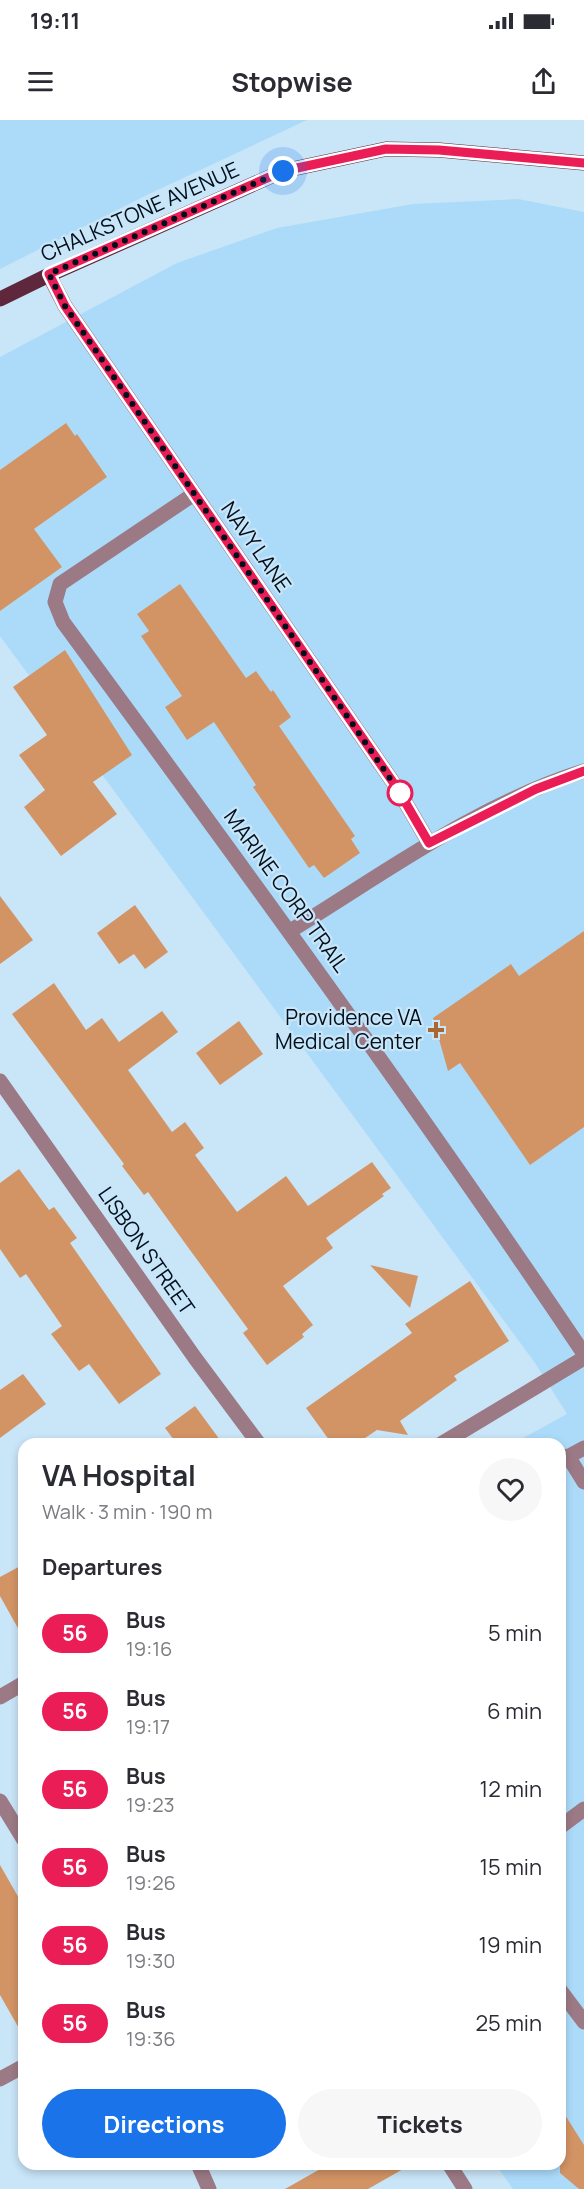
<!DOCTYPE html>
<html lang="en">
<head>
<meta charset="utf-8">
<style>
  :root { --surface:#fff; --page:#f7f7f7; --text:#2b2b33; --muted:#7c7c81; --accent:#1a73e8 }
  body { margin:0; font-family:Manrope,sans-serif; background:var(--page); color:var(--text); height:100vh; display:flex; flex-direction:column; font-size:22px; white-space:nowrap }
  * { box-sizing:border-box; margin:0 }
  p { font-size:20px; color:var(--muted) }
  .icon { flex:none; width:33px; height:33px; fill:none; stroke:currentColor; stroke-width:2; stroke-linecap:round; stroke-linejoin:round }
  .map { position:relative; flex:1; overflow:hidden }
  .drawer { position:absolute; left:18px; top:1318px; width:548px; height:732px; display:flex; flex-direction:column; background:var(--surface); border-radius:18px; box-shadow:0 3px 9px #0003 }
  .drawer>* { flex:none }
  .badge { padding:0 12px; border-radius:20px; font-size:21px; line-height:39px }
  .you { position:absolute; width:30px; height:30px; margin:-15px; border:4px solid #fff; border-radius:50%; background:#1a73e8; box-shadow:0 0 0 9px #1a73e833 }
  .map>.badge { position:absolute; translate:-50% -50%; box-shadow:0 0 0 3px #fff }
  h2 { padding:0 24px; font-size:22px; line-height:54px }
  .round { display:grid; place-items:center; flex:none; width:63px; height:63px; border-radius:32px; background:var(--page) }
  .overview { display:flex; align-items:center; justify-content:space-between; height:102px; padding:0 24px }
  h1 { font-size:28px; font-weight:700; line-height:45px }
  .cta { display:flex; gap:12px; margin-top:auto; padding:12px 24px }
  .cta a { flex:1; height:69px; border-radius:36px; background:var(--accent); color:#fff; font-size:24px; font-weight:700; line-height:69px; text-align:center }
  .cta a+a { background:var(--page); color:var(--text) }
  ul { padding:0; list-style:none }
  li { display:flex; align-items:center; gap:18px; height:78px; padding:0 24px }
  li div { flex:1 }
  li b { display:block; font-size:22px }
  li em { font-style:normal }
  li .badge { min-width:66px; font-weight:700; text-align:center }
  .status { display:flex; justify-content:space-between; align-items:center; height:42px; padding:0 30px; background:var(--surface); direction:ltr }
  .status svg { height:16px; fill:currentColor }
  header { display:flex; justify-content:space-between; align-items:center; height:78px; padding:0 24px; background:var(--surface); font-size:27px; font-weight:700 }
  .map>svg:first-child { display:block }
  .built { fill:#acdbfa }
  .building { fill:#d39465 }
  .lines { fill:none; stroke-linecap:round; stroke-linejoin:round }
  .minor { stroke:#9c7a85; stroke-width:15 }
  .major { stroke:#5e273c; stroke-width:15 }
  .line-casing { stroke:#fff; stroke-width:14 }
  .line { stroke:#ea1d57; stroke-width:9 }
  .walk { stroke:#000f1c; stroke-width:6; stroke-dasharray:0 10.8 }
  .stop-dot { fill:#fff; stroke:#ea1d57; stroke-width:3 }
  .poi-dot { fill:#a96833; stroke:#c9e5f8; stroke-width:2 }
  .labels { text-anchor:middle; stroke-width:4.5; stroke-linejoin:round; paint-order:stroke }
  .street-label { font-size:21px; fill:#000f1c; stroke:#c9e5f8 }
  .poi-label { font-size:21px; fill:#000f1c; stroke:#c9e5f8; text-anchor:end }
</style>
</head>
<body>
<div class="status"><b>19:11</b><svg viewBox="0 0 49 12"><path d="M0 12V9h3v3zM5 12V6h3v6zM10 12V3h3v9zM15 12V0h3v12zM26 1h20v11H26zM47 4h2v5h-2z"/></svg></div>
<header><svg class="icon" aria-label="menu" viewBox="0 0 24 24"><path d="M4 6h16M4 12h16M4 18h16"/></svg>Stopwise<svg class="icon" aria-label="share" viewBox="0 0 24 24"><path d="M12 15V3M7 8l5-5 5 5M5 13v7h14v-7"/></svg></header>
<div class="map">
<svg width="584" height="2069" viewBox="0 0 584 2069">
  <rect width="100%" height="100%" fill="#c9e5f8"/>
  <path class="built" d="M 0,0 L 307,0 L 147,75 L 0,149 Z
    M 518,79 L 584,92 L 584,2069 L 513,2069 L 496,2045 L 560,2044 L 560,1324 L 512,1324 L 567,1294 L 535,1243 L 0,516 L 0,237 L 177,143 L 277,108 L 413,84 Z"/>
  <path class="building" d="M 66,303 L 75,316 L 77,314 L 107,357 L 34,409 L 62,447 L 0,491 L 0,350 Z
    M 180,464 L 246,558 L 256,551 L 271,572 L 273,570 L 291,597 L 279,606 L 355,716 L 351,719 L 360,733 L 324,758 L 314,745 L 309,748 L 253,667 L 256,665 L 214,602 L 187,620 L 165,587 L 182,576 L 141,516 L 149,511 L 137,494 Z
    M 65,530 L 132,635 L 93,662 L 117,694 L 61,736 L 24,687 L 45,670 L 19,635 L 47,615 L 13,567 Z
    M 0,776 L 33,820 L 0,844 Z
    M 135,785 L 168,832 L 145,849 L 134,834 L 119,844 L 97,813 Z
    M 584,811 L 584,1007 L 530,1045 L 460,943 L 448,951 L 433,898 L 511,844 L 519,856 Z
    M 54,863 L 86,910 L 102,898 L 119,922 L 162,891 L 178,912 L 128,950 L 172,1012 L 185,1002 L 204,1028 L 195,1035 L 237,1092 L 286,1056 L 308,1086 L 372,1042 L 391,1068 L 382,1074 L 384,1076 L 326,1118 L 333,1128 L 283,1166 L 313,1205 L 302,1214 L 304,1217 L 267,1245 L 243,1213 L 248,1209 L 190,1130 L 148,1072 L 144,1075 L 122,1046 L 124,1044 L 12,894 Z
    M 239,901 L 263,934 L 220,965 L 196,933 Z
    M 19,1049 L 49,1090 L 54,1087 L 77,1118 L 70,1123 L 161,1254 L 119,1284 L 89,1244 L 79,1251 L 51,1214 L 62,1206 L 26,1154 L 20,1158 L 0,1129 L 0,1063 Z
    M 370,1145 L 418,1156 L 410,1188 Z
    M 470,1161 L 509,1221 L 454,1256 L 457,1260 L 400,1301 L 408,1315 L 377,1310 L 356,1324 L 332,1324 L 306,1288 L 412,1213 L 405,1204 Z
    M 23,1254 L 46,1284 L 0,1318 L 0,1270 Z
    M 195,1286 L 223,1324 L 177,1324 L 165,1308 Z
    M 24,1444 L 24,1519 L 0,1476 L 0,1457 Z
    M 0,1745 L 24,1787 L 24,1917 L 0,1875 Z
    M 560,1987 L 584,2025 L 584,2069 L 579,2069 L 560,2053 Z
    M 329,2044 L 412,2044 L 368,2069 L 285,2069 Z"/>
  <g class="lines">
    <path class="minor" d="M 49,155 L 65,186 L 397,668 L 429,723
      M 194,374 L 60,464 L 55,482 L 63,502 C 240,743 417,985 584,1234
      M 290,811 C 385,753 476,685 584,651
      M 0,961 L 195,1238 L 259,1324
      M 441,1324 L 584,1238
      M 568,1336 L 584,1362
      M 560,1341 L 584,1328
      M 0,1577 L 24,1563
      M 0,1681 L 24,1720
      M 560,1707 L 584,1689
      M 560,1870 L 584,1902
      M 0,1959 L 24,1946
      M 198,2044 L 209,2069
      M 449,2044 L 465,2069"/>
    <path class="major" d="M 0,179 L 49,155 L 283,51 L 386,29 L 439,30 L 584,43"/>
  </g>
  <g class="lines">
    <defs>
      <path id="line" d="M 584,43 L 439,30 L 386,29 L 283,51 L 49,154 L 65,186 L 397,668 L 429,723 L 536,669 L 584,651"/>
    </defs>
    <use href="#line" class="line-casing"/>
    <use href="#line" class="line"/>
    <path class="walk" d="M 283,51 L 49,154 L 65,186 L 400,673"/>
  </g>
  <circle class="stop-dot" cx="400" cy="673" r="12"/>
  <path class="poi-dot" d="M433 901h6v6h6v6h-6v6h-6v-6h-6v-6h6z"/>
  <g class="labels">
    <g class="street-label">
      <text transform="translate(140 92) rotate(-24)" y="7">CHALKSTONE AVENUE</text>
      <text transform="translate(256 427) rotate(55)" y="7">NAVY LANE</text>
      <text transform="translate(286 771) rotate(54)" y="7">MARINE CORP TRAIL</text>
      <text transform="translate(146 1131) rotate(55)" y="7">LISBON STREET</text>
    </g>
    <g class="poi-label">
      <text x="422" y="905">Providence VA<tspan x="422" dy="24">Medical Center</tspan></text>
    </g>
  </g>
</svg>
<div class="you" style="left:283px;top:51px"></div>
<section class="drawer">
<div class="overview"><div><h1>VA Hospital</h1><p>Walk · 3 min · 190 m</p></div><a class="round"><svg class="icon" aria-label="heart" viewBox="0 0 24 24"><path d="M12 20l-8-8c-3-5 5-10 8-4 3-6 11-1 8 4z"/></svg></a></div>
<h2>Departures</h2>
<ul>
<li><span class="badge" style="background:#ea1d57;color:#fff">56</span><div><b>Bus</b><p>19:16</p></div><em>5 min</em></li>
<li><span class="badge" style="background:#ea1d57;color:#fff">56</span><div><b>Bus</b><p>19:17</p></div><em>6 min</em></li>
<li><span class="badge" style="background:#ea1d57;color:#fff">56</span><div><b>Bus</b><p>19:23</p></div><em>12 min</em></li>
<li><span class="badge" style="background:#ea1d57;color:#fff">56</span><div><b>Bus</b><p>19:26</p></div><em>15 min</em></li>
<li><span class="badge" style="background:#ea1d57;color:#fff">56</span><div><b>Bus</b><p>19:30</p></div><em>19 min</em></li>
<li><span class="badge" style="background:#ea1d57;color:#fff">56</span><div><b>Bus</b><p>19:36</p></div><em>25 min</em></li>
</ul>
<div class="cta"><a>Directions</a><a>Tickets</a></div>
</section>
</div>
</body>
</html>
